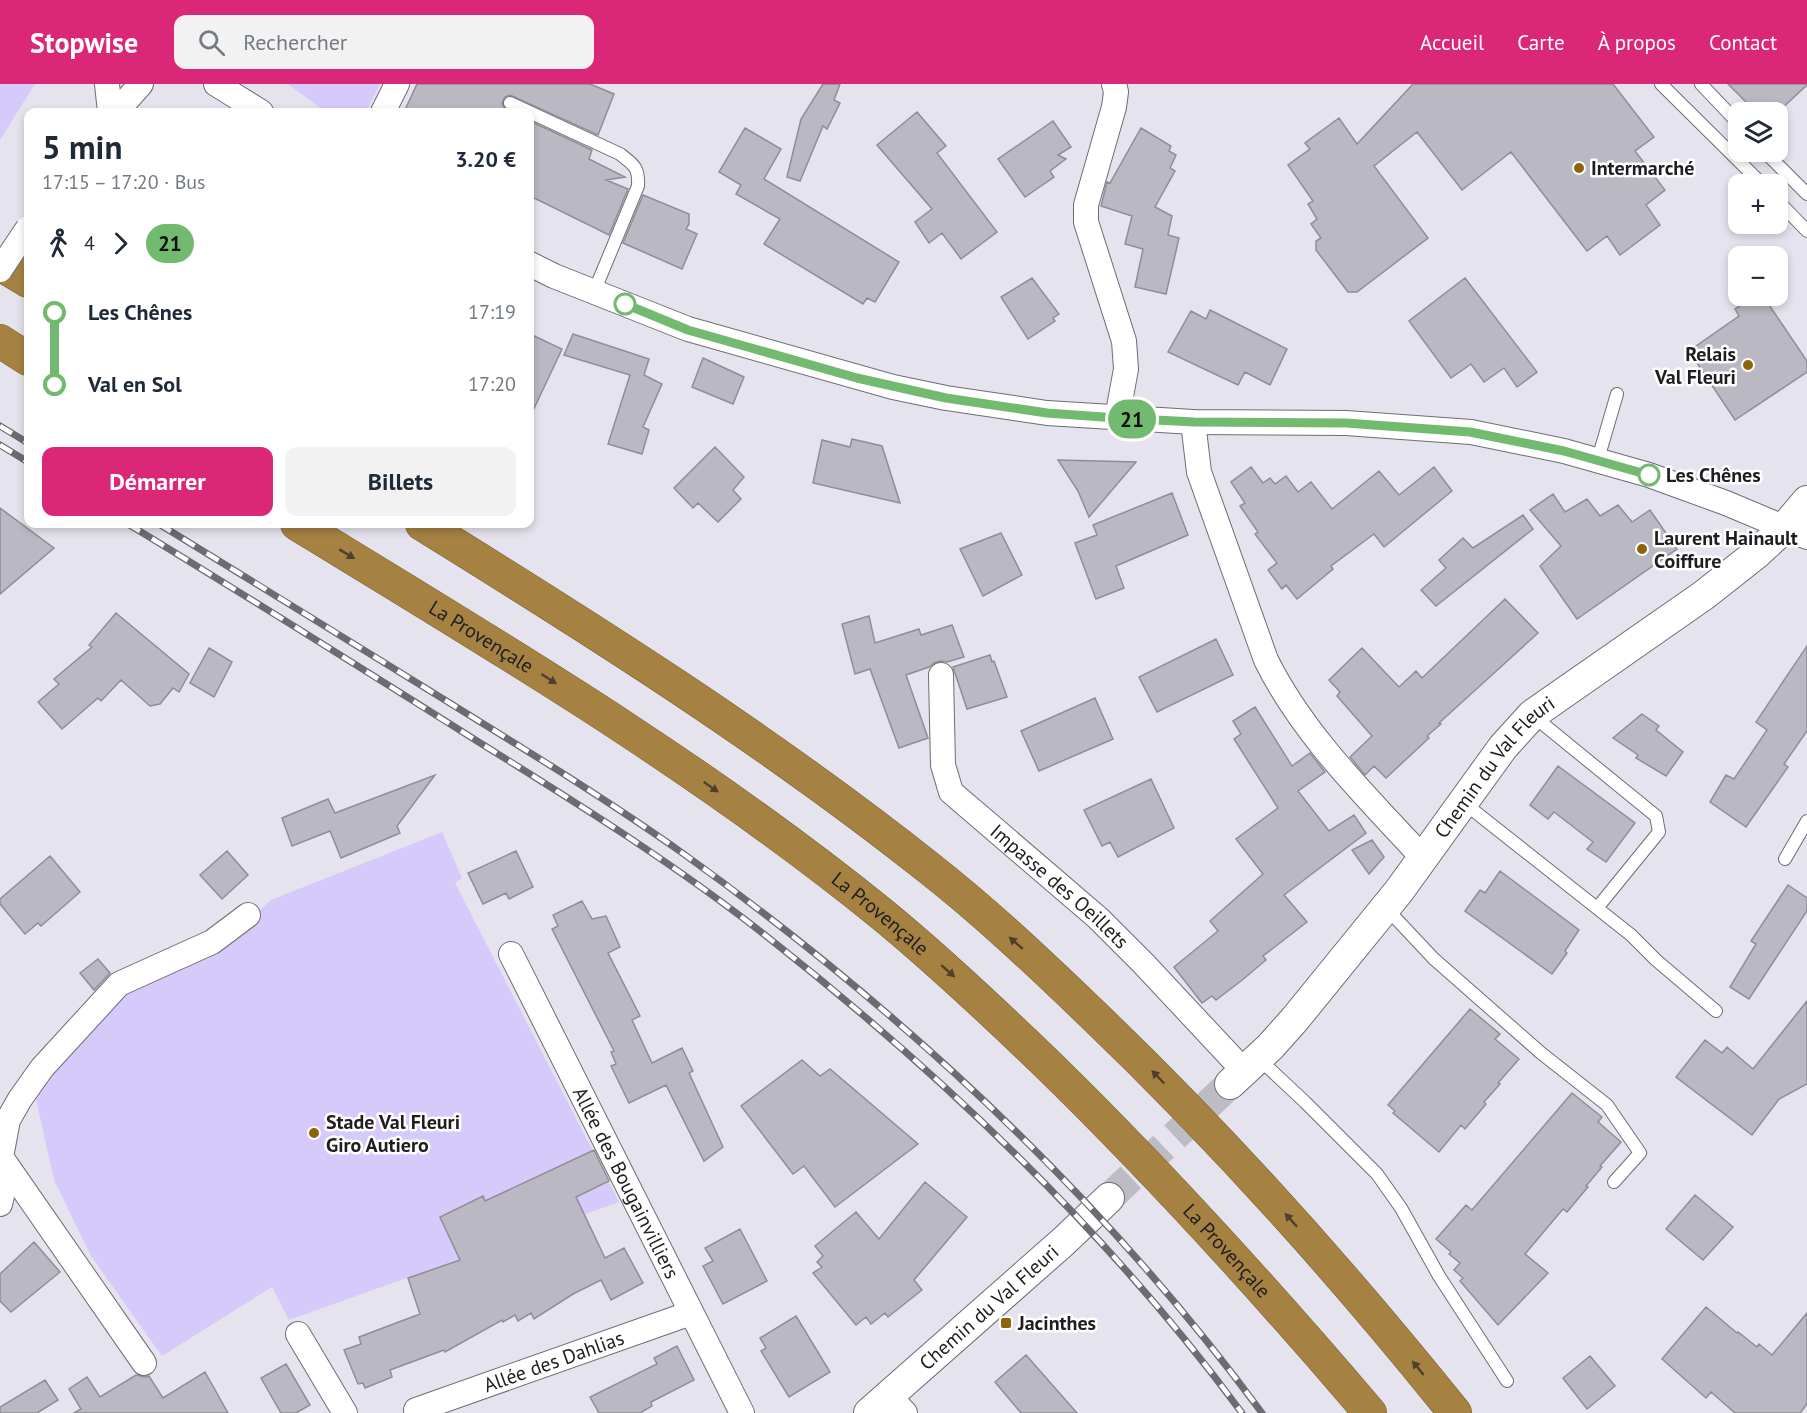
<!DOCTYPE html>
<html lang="fr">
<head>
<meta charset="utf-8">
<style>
  :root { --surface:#fff; --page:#f2f2f3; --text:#1f2937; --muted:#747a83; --accent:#db2777 }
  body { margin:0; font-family:"PT Sans",sans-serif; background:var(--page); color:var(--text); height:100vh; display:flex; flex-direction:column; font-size:22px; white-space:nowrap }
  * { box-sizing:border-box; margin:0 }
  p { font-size:20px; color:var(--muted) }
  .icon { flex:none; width:33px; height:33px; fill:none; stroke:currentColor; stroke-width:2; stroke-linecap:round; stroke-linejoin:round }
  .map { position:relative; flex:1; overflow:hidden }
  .panel { position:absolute; left:24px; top:24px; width:510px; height:420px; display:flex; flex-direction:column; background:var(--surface); border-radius:12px; box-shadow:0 3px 9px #0003 }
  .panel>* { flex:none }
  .badge { padding:0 12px; border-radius:20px; font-size:21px; line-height:39px }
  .fabs { position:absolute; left:1728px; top:18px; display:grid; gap:12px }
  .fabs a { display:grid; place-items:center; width:60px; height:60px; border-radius:12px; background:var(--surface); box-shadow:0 3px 9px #0003; font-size:30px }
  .map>.badge { position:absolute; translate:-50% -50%; box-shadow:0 0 0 3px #fff }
  .legs { display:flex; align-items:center; gap:9px; height:66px; padding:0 18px; font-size:20px }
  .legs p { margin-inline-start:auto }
  .overview { display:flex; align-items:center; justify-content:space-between; height:102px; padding:0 18px }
  h1 { font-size:33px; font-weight:600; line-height:45px }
  .button { display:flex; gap:12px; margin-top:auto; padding:12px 18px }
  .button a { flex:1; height:69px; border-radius:12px; background:var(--accent); color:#fff; font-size:24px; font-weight:600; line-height:69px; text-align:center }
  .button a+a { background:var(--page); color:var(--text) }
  ul { padding:0 18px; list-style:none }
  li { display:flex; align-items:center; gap:21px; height:72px; font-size:22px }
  li i { display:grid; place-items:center; width:9px; height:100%; margin:0 8px; background:currentColor }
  li i::after { content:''; width:15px; height:15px; margin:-8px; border:4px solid; border-radius:50%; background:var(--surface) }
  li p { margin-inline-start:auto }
  li:first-child i { background:linear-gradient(#0000 50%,currentColor 0) }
  li:last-child i { background:linear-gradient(currentColor 50%,#0000 0) }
  header { display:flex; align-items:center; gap:36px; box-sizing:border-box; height:84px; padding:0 30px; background:var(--accent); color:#fff }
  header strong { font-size:28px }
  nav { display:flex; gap:33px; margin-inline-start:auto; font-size:21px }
  .search { width:420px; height:54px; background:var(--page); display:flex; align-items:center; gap:15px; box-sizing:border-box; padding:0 21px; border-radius:12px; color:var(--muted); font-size:22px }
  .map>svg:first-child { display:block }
  .green { fill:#d6cafa }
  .building { fill:#bab8c2; stroke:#8f8d96; stroke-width:1.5 }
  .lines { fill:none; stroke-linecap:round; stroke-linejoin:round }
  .tertiary-tunnel { stroke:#bdbbc4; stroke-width:30; stroke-dasharray:30 15; stroke-linecap:butt }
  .service-casing { stroke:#6e6c75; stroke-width:14 }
  .minor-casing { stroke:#6e6c75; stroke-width:26 }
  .tertiary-casing { stroke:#6e6c75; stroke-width:32 }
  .motorway-casing { stroke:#765f36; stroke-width:34 }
  .service { stroke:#fff; stroke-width:12 }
  .minor { stroke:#fff; stroke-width:24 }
  .tertiary { stroke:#fff; stroke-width:30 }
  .motorway { stroke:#a68242; stroke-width:33 }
  .rail-casing { stroke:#6c6b71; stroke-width:7 }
  .rail { stroke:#fff; stroke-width:4.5; stroke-dasharray:14; stroke-linecap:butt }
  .minor-bridge-casing { stroke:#6e6c75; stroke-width:26; stroke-linecap:butt }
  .minor-bridge { stroke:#fff; stroke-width:24 }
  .oneway { fill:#4e402c }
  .line-1-casing { stroke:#fff; stroke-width:14 }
  .line-1 { stroke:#72ba6f; stroke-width:9 }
  .poi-dot { fill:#8d6407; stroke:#fff; stroke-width:2 }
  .stop-1-dot { fill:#fff; stroke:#72ba6f; stroke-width:3 }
  .labels { text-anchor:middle; stroke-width:5; stroke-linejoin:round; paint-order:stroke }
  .poi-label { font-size:20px; font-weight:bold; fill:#1e1d20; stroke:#fff; text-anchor:start }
  .stop-label { font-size:20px; font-weight:bold; fill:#1e1d20; stroke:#fff; text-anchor:start }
  .street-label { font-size:20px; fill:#1e1d20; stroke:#fff }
</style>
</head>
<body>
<header>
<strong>Stopwise</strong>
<div class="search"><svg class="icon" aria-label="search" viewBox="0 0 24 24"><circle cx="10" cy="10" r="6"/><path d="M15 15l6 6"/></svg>Rechercher</div>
<nav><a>Accueil</a><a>Carte</a><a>À propos</a><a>Contact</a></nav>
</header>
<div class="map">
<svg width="1807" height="1329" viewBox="0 0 1807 1329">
  <rect width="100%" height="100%" fill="#e5e3ed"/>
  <path class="green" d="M 0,0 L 35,0 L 0,56 Z
    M 288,0 L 380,0 L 368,24 L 357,28 L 326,28 Z
    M 442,748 L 462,794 L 455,799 L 619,1118 L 289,1236 L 272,1203 L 162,1272 L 91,1172 L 54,1096 L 33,1002 L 126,906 L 226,857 L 271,816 Z"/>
  <path class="building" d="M 417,0 L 590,0 L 614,10 L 598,51 L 510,11 L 505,13 L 502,19 L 504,24 L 511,28 L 404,28 Z
    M 823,0 L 840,0 L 834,16 L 840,19 L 827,45 L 823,42 L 800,97 L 787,93 L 801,35 Z
    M 1413,0 L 1613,0 L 1654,53 L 1635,67 L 1665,106 L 1646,121 L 1660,141 L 1620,171 L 1607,152 L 1587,167 L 1511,68 L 1462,106 L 1417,48 L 1374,82 L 1428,154 L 1357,208 L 1348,208 L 1316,166 L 1316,157 L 1321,154 L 1311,140 L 1317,135 L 1308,120 L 1313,117 L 1288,81 L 1310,65 L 1305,59 L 1339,34 L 1357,60 Z
    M 1728,0 L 1807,0 L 1807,1 L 1778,28 L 1756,28 Z
    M 917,28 L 946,62 L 937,69 L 997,148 L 961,175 L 942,149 L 929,159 L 915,138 L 932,125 L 877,61 Z
    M 530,37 L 592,66 L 589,75 L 625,93 L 606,96 L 628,105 L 609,151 L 530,112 Z
    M 1053,37 L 1071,63 L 1058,71 L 1066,75 L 1050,87 L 1054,93 L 1025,113 L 998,75 Z
    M 745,44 L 781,65 L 764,95 L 899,178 L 875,218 L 867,214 L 863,220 L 764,160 L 780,135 L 736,110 L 741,101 L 719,88 Z
    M 1141,44 L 1171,62 L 1169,67 L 1176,71 L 1170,84 L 1175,87 L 1155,123 L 1172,132 L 1168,151 L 1179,154 L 1166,210 L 1135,203 L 1143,165 L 1125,160 L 1132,132 L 1101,122 L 1107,98 L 1110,99 Z
    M 643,111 L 689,130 L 689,140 L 686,145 L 697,150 L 682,185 L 623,159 Z
    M 1032,194 L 1059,230 L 1053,234 L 1055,237 L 1028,255 L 1001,213 Z
    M 1465,194 L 1537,288 L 1517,303 L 1504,284 L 1484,298 L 1471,280 L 1451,294 L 1409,237 Z
    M 1755,212 L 1763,212 L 1807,277 L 1807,288 L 1735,336 L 1689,267 L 1739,232 L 1735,225 Z
    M 1210,226 L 1287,265 L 1270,301 L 1245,288 L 1238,301 L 1168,268 L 1191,227 L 1206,235 Z
    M 530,250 L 562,265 L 530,333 Z
    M 573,250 L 649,275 L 644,291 L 662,300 L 643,343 L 649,346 L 642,370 L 608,360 L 630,291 L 564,271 Z
    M 703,274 L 744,293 L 733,320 L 692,303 Z
    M 852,355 L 882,362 L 900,419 L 813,399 L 822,356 L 850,363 Z
    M 715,363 L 744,393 L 733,406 L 741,415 L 718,438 L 698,419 L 693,424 L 674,404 Z
    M 1058,376 L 1136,378 L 1089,433 L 1078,407 Z
    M 1251,383 L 1263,399 L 1270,394 L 1275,400 L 1286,392 L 1298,408 L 1311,398 L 1332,425 L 1379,387 L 1399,411 L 1434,383 L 1452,407 L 1384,463 L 1374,450 L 1331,482 L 1333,485 L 1297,515 L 1286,501 L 1282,505 L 1268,486 L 1277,479 L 1255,450 L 1258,448 L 1240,422 L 1245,419 L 1231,398 Z
    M 1172,409 L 1188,451 L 1116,482 L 1124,504 L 1096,515 L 1075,459 L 1097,451 L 1093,441 Z
    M 1553,410 L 1565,428 L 1587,415 L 1600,432 L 1618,421 L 1632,438 L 1650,426 L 1677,465 L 1577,535 L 1540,482 L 1561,462 L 1530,426 Z
    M 0,424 L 54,464 L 0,510 Z
    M 1523,431 L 1533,445 L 1436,522 L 1421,506 L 1446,484 L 1439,476 L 1463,454 L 1473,464 Z
    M 1001,449 L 1022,491 L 983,512 L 960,465 Z
    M 1505,515 L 1538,549 L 1439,639 L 1441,640 L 1427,652 L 1429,654 L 1386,694 L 1374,682 L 1365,691 L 1350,673 L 1372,652 L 1337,612 L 1340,608 L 1329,596 L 1362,564 L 1399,603 L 1416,587 L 1422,594 Z
    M 116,529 L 189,590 L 179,608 L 173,604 L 160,620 L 150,622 L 121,596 L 101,617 L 98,614 L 62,645 L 38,618 L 59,600 L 54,595 L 92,563 L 89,561 Z
    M 869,532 L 875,559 L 919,545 L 921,551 L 952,541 L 964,573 L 947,578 L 940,577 L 934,579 L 929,583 L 906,591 L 928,654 L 899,664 L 870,585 L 855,590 L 842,540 Z
    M 1216,555 L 1233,591 L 1157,628 L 1139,593 Z
    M 1807,562 L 1807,647 L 1784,680 L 1788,683 L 1746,743 L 1710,718 L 1726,691 L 1734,695 L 1767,646 L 1756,638 Z
    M 209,564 L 232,578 L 214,613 L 190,599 Z
    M 990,571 L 992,578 L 994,577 L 1007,613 L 967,625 L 953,583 Z
    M 1095,614 L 1113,655 L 1039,687 L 1021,647 Z
    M 1255,623 L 1292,682 L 1310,669 L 1325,688 L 1298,707 L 1329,747 L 1354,731 L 1366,749 L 1284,811 L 1307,838 L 1263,872 L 1266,876 L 1241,897 L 1216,916 L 1212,912 L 1202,919 L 1174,883 L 1218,847 L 1210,837 L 1263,790 L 1236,755 L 1278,724 L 1234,655 L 1241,650 L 1233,637 Z
    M 1642,630 L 1659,642 L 1656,646 L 1683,668 L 1666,692 L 1636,674 L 1638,671 L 1613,654 Z
    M 1558,682 L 1635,739 L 1606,778 L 1587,765 L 1593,758 L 1554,728 L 1548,735 L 1530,721 Z
    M 435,691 L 397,742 L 400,749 L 341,774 L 330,747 L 292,762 L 282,734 L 328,715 L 335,729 Z
    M 1151,695 L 1174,744 L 1118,773 L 1110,758 L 1102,762 L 1084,726 Z
    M 1372,756 L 1384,773 L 1369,790 L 1352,766 Z
    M 227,767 L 248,791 L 222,815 L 200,791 Z
    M 516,767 L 533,803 L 509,815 L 506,809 L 483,820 L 468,789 Z
    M 50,772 L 80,808 L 41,842 L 38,839 L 25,850 L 0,820 L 0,815 Z
    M 1500,787 L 1579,846 L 1565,867 L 1567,869 L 1552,890 L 1465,827 L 1480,806 L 1485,809 Z
    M 1788,801 L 1807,814 L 1807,827 L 1749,915 L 1730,903 L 1756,860 L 1751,857 Z
    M 582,817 L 592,835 L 606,832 L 620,863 L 608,869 L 640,932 L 632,936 L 652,979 L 682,964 L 693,987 L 689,989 L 723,1063 L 704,1077 L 666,1001 L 629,1019 L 611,982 L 616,980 L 611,968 L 614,967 L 552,845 L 558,842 L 553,831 Z
    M 98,875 L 110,889 L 94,906 L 80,889 Z
    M 1807,917 L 1807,1000 L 1779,1015 L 1752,1051 L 1676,993 L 1705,956 L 1722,969 L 1727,963 L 1753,985 Z
    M 1470,925 L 1500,950 L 1495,955 L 1519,975 L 1498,999 L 1500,1000 L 1484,1018 L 1486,1020 L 1465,1045 L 1461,1041 L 1439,1068 L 1393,1029 L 1395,1027 L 1388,1021 Z
    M 802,976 L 820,992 L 830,985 L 918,1060 L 835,1123 L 804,1082 L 793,1090 L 741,1022 Z
    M 1572,1009 L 1602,1033 L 1598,1038 L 1621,1058 L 1600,1082 L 1602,1083 L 1586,1102 L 1588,1103 L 1567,1128 L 1563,1125 L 1525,1170 L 1548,1189 L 1498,1241 L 1460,1197 L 1463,1194 L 1454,1186 L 1460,1179 L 1449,1170 L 1451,1168 L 1436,1155 L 1466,1121 L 1472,1126 Z
    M 594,1066 L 609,1097 L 576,1113 L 605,1174 L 624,1164 L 643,1199 L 611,1216 L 601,1196 L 573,1210 L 534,1235 L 531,1229 L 518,1237 L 515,1231 L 503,1238 L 502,1236 L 445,1268 L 444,1266 L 390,1286 L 392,1293 L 365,1304 L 363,1299 L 358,1300 L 344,1266 L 361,1260 L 359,1253 L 420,1230 L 408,1194 L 460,1176 L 440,1133 L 483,1112 L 485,1117 Z
    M 925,1098 L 967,1133 L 914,1196 L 922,1206 L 888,1233 L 885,1229 L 871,1240 L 866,1233 L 856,1241 L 813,1189 L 822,1183 L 817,1178 L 823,1172 L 815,1162 L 856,1128 L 879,1155 Z
    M 1695,1111 L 1733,1143 L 1703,1176 L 1666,1145 Z
    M 740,1145 L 767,1197 L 723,1220 L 703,1182 L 713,1177 L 705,1164 Z
    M 34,1158 L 60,1188 L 11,1228 L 0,1217 L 0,1190 Z
    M 1706,1223 L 1737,1249 L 1738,1248 L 1757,1263 L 1759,1260 L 1772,1271 L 1807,1229 L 1807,1320 L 1800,1329 L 1735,1329 L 1711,1308 L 1706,1314 L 1662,1275 Z
    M 796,1232 L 830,1288 L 789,1313 L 761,1267 L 766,1264 L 760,1254 Z
    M 677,1262 L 694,1296 L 651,1318 L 652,1322 L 640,1329 L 599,1329 L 590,1313 L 657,1280 L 654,1274 Z
    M 1026,1271 L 1077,1329 L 1021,1329 L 995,1298 Z
    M 1590,1272 L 1615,1302 L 1587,1325 L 1563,1294 Z
    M 286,1280 L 310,1321 L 296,1329 L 281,1329 L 261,1294 Z
    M 205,1288 L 228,1329 L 74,1329 L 81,1325 L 69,1305 L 87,1293 L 100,1313 L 136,1291 L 145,1293 L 149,1292 L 163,1314 Z
    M 45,1296 L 58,1316 L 37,1329 L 0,1329 L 0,1323 Z"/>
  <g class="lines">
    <path class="tertiary-tunnel" d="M 1109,1114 L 1230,1000"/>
    <defs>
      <path id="service" d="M 1661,0 L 1762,100
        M 1701,0 L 1738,39
        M 510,19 L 620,70 C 634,81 639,83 638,102 L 594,208
        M 1765,68 L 1807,110
        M 1778,117 L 1807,147
        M 1598,375 L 1617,310
        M 1532,631 L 1656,732 L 1659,748 L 1597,824
        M 1464,719 L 1631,851 L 1656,876 L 1716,927
        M 1785,775 L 1807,737
        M 1386,824 L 1434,875 L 1541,969 L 1607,1021 L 1640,1069 L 1614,1098
        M 1259,975 L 1305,1018 L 1377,1090 L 1401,1124 L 1439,1192 L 1507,1297"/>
      <g id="minor">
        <path d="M 107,0 L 110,28"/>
        <path d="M 216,0 L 261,28"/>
        <path d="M 1114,0 L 1116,8 L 1114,23 L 1086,121 L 1086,138 L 1124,257 L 1126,285 L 1117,334"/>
        <path d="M 116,28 L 141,0"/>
        <path d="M 383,28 L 397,0"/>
        <path d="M 530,180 L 554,192 L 688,245 L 893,303 L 946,314 L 1047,329 L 1193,338 L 1346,339 L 1471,348 L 1564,367 L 1649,391 L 1726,419 L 1807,453"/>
        <path d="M 1193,338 L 1199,388 L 1266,576 C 1303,651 1366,712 1423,774"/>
        <path id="s1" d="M 941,591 L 943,681 L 951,708 L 1098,834 L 1143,879 L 1244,987"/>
        <path id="s2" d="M 511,870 L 742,1329"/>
        <path d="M 1,1073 L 144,1279"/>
        <path d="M 0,1120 L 2,1112 L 1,1073 L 8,1036 L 20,1015 L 42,984 L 119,900 L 212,858 L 248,831"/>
        <path d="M 298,1250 L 345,1329"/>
        <path d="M 889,1312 L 905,1329"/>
        <path id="s3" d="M 416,1326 L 691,1229"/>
      </g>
      <g id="tertiary">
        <path id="s4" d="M 1230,1000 L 1270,963 L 1295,935 L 1399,807 L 1503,663 L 1532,631 L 1704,511 L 1756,470 L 1785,443 L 1807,417"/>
        <path id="s5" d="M 869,1329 L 1064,1157 L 1109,1114"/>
      </g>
      <g id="motorway">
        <path d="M 0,180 L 28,197"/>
        <path d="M 0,257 L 28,275"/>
        <path id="s6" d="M 297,440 C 497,562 701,683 883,831 C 939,877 992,927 1045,978 C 1159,1089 1266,1207 1370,1329"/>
        <path d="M 422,440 C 595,547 769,657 929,784 C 985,828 1037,877 1088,926 C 1220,1052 1341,1187 1455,1329"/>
      </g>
    </defs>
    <use href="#service" class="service-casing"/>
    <use href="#minor" class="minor-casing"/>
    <use href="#tertiary" class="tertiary-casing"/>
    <use href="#motorway" class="motorway-casing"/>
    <use href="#service" class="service"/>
    <use href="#minor" class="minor"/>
    <use href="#tertiary" class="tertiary"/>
    <use href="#motorway" class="motorway"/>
    <defs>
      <path id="rail" d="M 0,342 L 28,359
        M 0,361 L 28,378
        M 128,440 C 245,511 361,584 477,657 C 577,719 678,782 770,855 C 945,993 1109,1149 1242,1329
        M 159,440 C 252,497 346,555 440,613 C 521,663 603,713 681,768 C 900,925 1102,1112 1262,1329"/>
    </defs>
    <use href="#rail" class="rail-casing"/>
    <use href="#rail" class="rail"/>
    <defs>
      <path id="minor-bridge" d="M 0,186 L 28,144"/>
    </defs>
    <use href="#minor-bridge" class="minor-bridge-casing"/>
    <use href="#minor-bridge" class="minor-bridge"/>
  </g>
  <defs><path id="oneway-solid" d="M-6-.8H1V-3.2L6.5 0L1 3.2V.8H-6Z" transform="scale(1.5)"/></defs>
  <g class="oneway">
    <use href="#oneway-solid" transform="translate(347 470) rotate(31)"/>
    <use href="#oneway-solid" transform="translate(549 595) rotate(33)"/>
    <use href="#oneway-solid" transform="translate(711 703) rotate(35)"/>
    <use href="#oneway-solid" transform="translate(1016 859) rotate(-139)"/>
    <use href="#oneway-solid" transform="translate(948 887) rotate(41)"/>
    <use href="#oneway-solid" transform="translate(1158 993) rotate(-134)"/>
    <use href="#oneway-solid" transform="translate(1291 1136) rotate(-132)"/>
    <use href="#oneway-solid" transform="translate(1418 1284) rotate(-129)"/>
  </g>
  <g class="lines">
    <defs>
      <path id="line-1" d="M 625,220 L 688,246 L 857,294 L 946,314 L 1047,329 L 1117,334 L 1194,338 L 1346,339 L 1470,348 L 1564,367 L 1649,391"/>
    </defs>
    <use href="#line-1" class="line-1-casing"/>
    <use href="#line-1" class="line-1"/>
  </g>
  <g class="poi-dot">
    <circle cx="1579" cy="84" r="6"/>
    <circle cx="1748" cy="281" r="6"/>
    <circle cx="1642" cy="465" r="6"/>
    <circle cx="314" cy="1049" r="6"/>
    <rect x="1000" y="1233" width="12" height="12" rx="3"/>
  </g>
  <g class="stop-1-dot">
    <circle cx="625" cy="220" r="10"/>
    <circle cx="1649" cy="391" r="10"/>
  </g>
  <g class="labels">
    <g class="poi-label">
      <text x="1591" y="91">Intermarché</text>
      <text x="1736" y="277" text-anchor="end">Relais<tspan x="1736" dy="23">Val Fleuri</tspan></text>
      <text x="1654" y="461">Laurent Hainault<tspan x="1654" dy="23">Coiffure</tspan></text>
      <text x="326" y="1045">Stade Val Fleuri<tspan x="326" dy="23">Giro Autiero</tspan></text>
      <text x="1018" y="1246">Jacinthes</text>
    </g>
    <g class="stop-label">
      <text x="1666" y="398">Les Chênes</text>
    </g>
    <g class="street-label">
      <text dy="7" stroke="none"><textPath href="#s6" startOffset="216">La Provençale</textPath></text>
      <text dy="7" stroke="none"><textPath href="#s4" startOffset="414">Chemin du Val Fleuri</textPath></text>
      <text dy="7" stroke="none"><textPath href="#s1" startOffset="262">Impasse des Oeillets</textPath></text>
      <text dy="7" stroke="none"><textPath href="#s6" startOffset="702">La Provençale</textPath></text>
      <text dy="7" stroke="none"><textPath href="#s2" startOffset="256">Allée des Bougainvilliers</textPath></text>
      <text dy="7" stroke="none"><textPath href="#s6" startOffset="1186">La Provençale</textPath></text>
      <text dy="7" stroke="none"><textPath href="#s5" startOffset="160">Chemin du Val Fleuri</textPath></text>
      <text dy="7" stroke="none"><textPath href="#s3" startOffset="146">Allée des Dahlias</textPath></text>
    </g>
  </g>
</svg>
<div class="fabs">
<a><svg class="icon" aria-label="layers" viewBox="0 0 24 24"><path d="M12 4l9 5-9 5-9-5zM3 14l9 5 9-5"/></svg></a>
<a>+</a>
<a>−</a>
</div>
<b class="badge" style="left:1132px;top:335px;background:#72ba6f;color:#111">21</b>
<section class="panel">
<div class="overview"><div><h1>5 min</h1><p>17:15 – 17:20 · Bus</p></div><b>3.20 €</b></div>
<div class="legs"><svg class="icon" aria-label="walk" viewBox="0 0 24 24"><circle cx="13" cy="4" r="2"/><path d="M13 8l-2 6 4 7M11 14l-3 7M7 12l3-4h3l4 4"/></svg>4<svg class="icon" aria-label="forward" viewBox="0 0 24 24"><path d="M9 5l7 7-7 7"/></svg><b class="badge" style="background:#72ba6f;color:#111">21</b></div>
<ul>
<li><i style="color:#72ba6f"></i><b>Les Chênes</b><p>17:19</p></li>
<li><i style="color:#72ba6f"></i><b>Val en Sol</b><p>17:20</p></li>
</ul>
<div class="button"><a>Démarrer</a><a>Billets</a></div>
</section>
</div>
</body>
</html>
